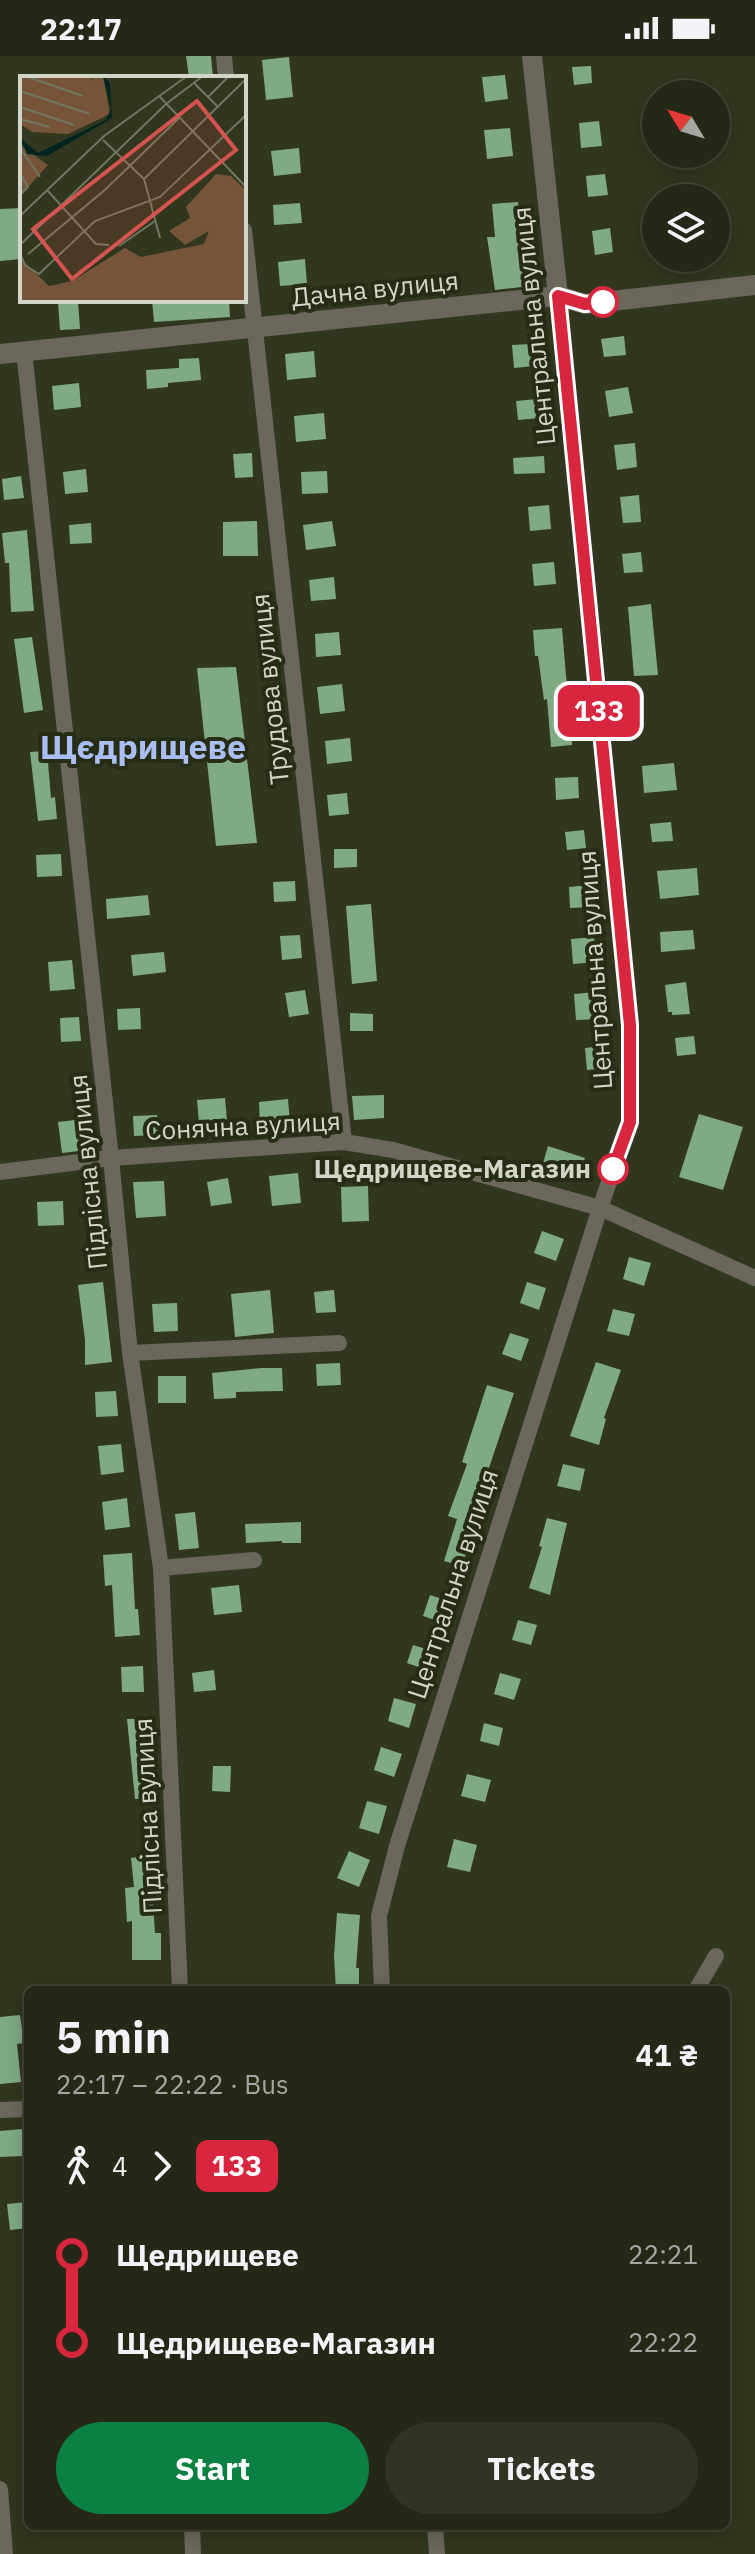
<!DOCTYPE html>
<html lang="en">
<head>
<meta charset="utf-8">
<style>
  :root { --surface:#252816; --page:#313423; --text:#f1f3f6; --muted:#a3a6a1; --line:#424435; --accent:#0b8043 }
  body { margin:0; font-family:"IBM Plex Sans",sans-serif; background:var(--page); color:var(--text); height:100vh; display:flex; flex-direction:column; font-size:30px; white-space:nowrap }
  * { box-sizing:border-box; margin:0 }
  p { font-size:26px; color:var(--muted) }
  .icon { flex:none; width:44px; height:44px; fill:none; stroke:currentColor; stroke-width:2; stroke-linecap:round; stroke-linejoin:round }
  .map { position:relative; flex:1; overflow:hidden }
  .side { position:absolute; left:24px; top:1930px; width:706px; height:544px; display:flex; flex-direction:column; background:var(--surface); border-radius:12px; box-shadow:0 4px 20px #0003,0 0 0 2px var(--line) }
  .side>* { flex:none }
  .badge { padding:0 16px; border-radius:12px; font-size:28px; line-height:52px }
  .needle { width:52px; rotate:308deg }
  .buttons { position:absolute; left:642px; top:24px; display:grid; gap:16px }
  .buttons a { display:grid; place-items:center; width:88px; height:88px; border-radius:50%; background:var(--surface); box-shadow:0 4px 20px #0003,0 0 0 2px var(--line); font-size:40px }
  .map>.badge { position:absolute; translate:-50% -50%; box-shadow:0 0 0 4px #fff }
  .legs { display:flex; align-items:center; gap:12px; height:88px; padding:0 32px; font-size:26px }
  .legs p { margin-inline-start:auto }
  .head { display:flex; align-items:center; justify-content:space-between; height:136px; padding:0 32px }
  h1 { font-size:44px; font-weight:700; line-height:60px }
  .action { display:flex; gap:16px; margin-top:auto; padding:16px 32px }
  .action a { flex:1; height:92px; border-radius:48px; background:var(--accent); color:#fff; font-size:32px; font-weight:700; line-height:92px; text-align:center }
  .action a+a { background:var(--page); color:var(--text) }
  ul { padding:0 32px; list-style:none }
  li { display:flex; align-items:center; gap:28px; height:88px; font-size:30px }
  li i { display:grid; place-items:center; width:12px; height:100%; margin:0 10px; background:currentColor }
  li i::after { content:''; width:20px; height:20px; margin:-10px; border:6px solid; border-radius:50%; background:var(--surface) }
  li p { margin-inline-start:auto }
  li:first-child i { background:linear-gradient(#0000 50%,currentColor 0) }
  li:last-child i { background:linear-gradient(currentColor 50%,#0000 0) }
  .status { display:flex; justify-content:space-between; align-items:center; height:56px; padding:0 40px; background:var(--surface); direction:ltr }
  .status svg { height:22px; fill:currentColor }
  .map>svg:first-child { display:block }
  .building { fill:#7faa84 }
  .lines { fill:none; stroke-linecap:round; stroke-linejoin:round }
  .minor { stroke:#6b675b; stroke-width:16 }
  .tertiary { stroke:#6b675b; stroke-width:20 }
  .line-1-casing { stroke:#fff; stroke-width:18 }
  .line-1 { stroke:#d7263d; stroke-width:12 }
  .stop-1-dot { fill:#fff; stroke:#d7263d; stroke-width:4 }
  .labels { text-anchor:middle; stroke-width:8; stroke-linejoin:round; paint-order:stroke }
  .street-label { font-size:26px; fill:#d2d6c7; stroke:#272c14 }
  .stop-label { font-size:26px; font-weight:bold; fill:#d2d6c7; stroke:#272c14; text-anchor:end }
  .district-label { font-size:34px; font-weight:bold; fill:#a9bff4; stroke:#272c14 }
  .inset-road { fill:none; stroke:#717662; stroke-width:2 }
  .view { fill:#d55450; fill-opacity:0.15; stroke:#d55450; stroke-width:4 }
  .inset-edge { fill:none; stroke:#d2d6c7; stroke-width:4 }
</style>
</head>
<body>
<div class="status"><b>22:17</b><svg viewBox="0 0 49 12"><path d="M0 12V9h3v3zM5 12V6h3v6zM10 12V3h3v9zM15 12V0h3v12zM26 1h20v11H26zM47 4h2v5h-2z"/></svg></div>
<div class="map">
<svg width="755" height="2498" viewBox="0 0 755 2498">
  <rect width="100%" height="100%" fill="#31361e"/>
  <path class="building" d="M 186,0 L 211,0 L 213,22 L 189,22 Z
    M 289,1 L 293,41 L 266,44 L 262,4 Z
    M 591,10 L 592,27 L 574,29 L 572,11 Z
    M 505,19 L 508,43 L 485,46 L 482,21 Z
    M 599,65 L 602,90 L 581,92 L 579,67 Z
    M 510,72 L 513,100 L 487,103 L 484,74 Z
    M 299,92 L 301,117 L 274,120 L 271,95 Z
    M 605,118 L 608,139 L 588,141 L 586,120 Z
    M 518,146 L 526,210 L 538,208 L 540,229 L 495,234 L 487,181 L 495,181 L 492,148 Z
    M 300,147 L 302,167 L 274,169 L 273,149 Z
    M 22,152 L 22,203 L 0,205 L 0,153 Z
    M 610,172 L 613,196 L 595,199 L 592,175 Z
    M 305,203 L 307,228 L 280,230 L 278,206 Z
    M 152,244 L 229,244 L 230,261 L 154,266 Z
    M 78,245 L 80,273 L 60,274 L 58,246 Z
    M 624,280 L 626,299 L 604,301 L 601,283 Z
    M 532,288 L 534,310 L 514,312 L 512,289 Z
    M 314,295 L 316,321 L 287,324 L 285,298 Z
    M 199,302 L 201,324 L 168,327 L 168,331 L 147,333 L 146,314 L 179,312 L 179,303 Z
    M 79,327 L 81,351 L 54,354 L 52,330 Z
    M 628,331 L 633,357 L 609,361 L 605,335 Z
    M 538,343 L 540,362 L 518,364 L 516,345 Z
    M 324,357 L 326,383 L 296,386 L 294,360 Z
    M 635,387 L 637,411 L 617,414 L 614,389 Z
    M 252,397 L 253,421 L 235,422 L 233,398 Z
    M 544,400 L 545,417 L 514,418 L 513,402 Z
    M 86,413 L 88,436 L 65,438 L 63,416 Z
    M 327,415 L 328,437 L 302,438 L 301,416 Z
    M 21,420 L 24,442 L 4,444 L 2,423 Z
    M 639,439 L 641,466 L 623,467 L 620,441 Z
    M 549,449 L 551,473 L 530,475 L 528,451 Z
    M 257,465 L 258,500 L 223,500 L 223,466 Z
    M 332,465 L 336,490 L 306,494 L 303,469 Z
    M 91,467 L 92,487 L 70,488 L 69,469 Z
    M 27,474 L 34,555 L 11,556 L 9,507 L 5,507 L 2,477 Z
    M 641,496 L 643,516 L 624,517 L 622,498 Z
    M 554,506 L 556,528 L 534,530 L 532,508 Z
    M 334,521 L 336,543 L 311,545 L 309,524 Z
    M 651,548 L 658,619 L 634,620 L 628,551 Z
    M 562,572 L 572,689 L 551,691 L 547,643 L 544,644 L 538,600 L 535,600 L 533,574 Z
    M 339,576 L 341,599 L 316,601 L 315,578 Z
    M 32,581 L 43,654 L 24,657 L 14,583 Z
    M 236,611 L 257,787 L 216,790 L 197,612 Z
    M 342,628 L 345,655 L 320,658 L 317,631 Z
    M 350,682 L 352,705 L 327,708 L 325,685 Z
    M 47,695 L 51,742 L 55,741 L 57,763 L 38,765 L 30,696 Z
    M 674,707 L 677,734 L 644,737 L 642,710 Z
    M 578,721 L 579,742 L 556,744 L 555,722 Z
    M 347,737 L 349,758 L 329,760 L 327,739 Z
    M 671,766 L 673,785 L 652,786 L 650,768 Z
    M 584,774 L 586,792 L 567,794 L 565,776 Z
    M 334,793 L 357,793 L 357,811 L 334,812 Z
    M 61,798 L 62,820 L 37,821 L 36,799 Z
    M 697,812 L 699,839 L 660,843 L 657,815 Z
    M 295,825 L 296,845 L 274,846 L 273,826 Z
    M 589,829 L 591,851 L 570,852 L 569,831 Z
    M 148,839 L 150,859 L 107,863 L 106,843 Z
    M 371,848 L 377,925 L 352,928 L 346,850 Z
    M 693,874 L 695,893 L 661,896 L 660,876 Z
    M 300,879 L 302,902 L 282,904 L 280,880 Z
    M 594,881 L 597,906 L 573,908 L 571,883 Z
    M 164,896 L 166,916 L 133,920 L 131,899 Z
    M 72,904 L 75,933 L 50,935 L 48,906 Z
    M 686,926 L 690,958 L 672,959 L 672,956 L 668,956 L 665,929 Z
    M 305,934 L 309,958 L 289,961 L 285,937 Z
    M 598,936 L 600,963 L 576,964 L 574,938 Z
    M 140,952 L 141,973 L 118,974 L 117,953 Z
    M 350,957 L 373,958 L 373,975 L 350,975 Z
    M 79,961 L 81,985 L 61,986 L 60,962 Z
    M 694,980 L 696,998 L 677,1000 L 675,982 Z
    M 604,990 L 606,1012 L 587,1014 L 585,992 Z
    M 384,1039 L 384,1062 L 354,1064 L 352,1040 Z
    M 225,1042 L 228,1076 L 200,1079 L 197,1044 Z
    M 288,1043 L 290,1067 L 260,1070 L 259,1046 Z
    M 699,1058 L 743,1071 L 723,1134 L 679,1121 Z
    M 157,1059 L 158,1079 L 134,1080 L 133,1060 Z
    M 92,1062 L 96,1093 L 62,1097 L 58,1066 Z
    M 548,1090 L 585,1102 L 578,1123 L 542,1111 Z
    M 298,1117 L 301,1147 L 272,1150 L 269,1120 Z
    M 228,1122 L 232,1147 L 211,1150 L 207,1126 Z
    M 164,1125 L 166,1160 L 136,1162 L 133,1126 Z
    M 368,1130 L 369,1165 L 342,1166 L 341,1131 Z
    M 63,1145 L 64,1169 L 38,1170 L 37,1146 Z
    M 542,1175 L 564,1183 L 556,1205 L 534,1197 Z
    M 629,1201 L 651,1207 L 644,1230 L 623,1223 Z
    M 103,1226 L 112,1306 L 85,1309 L 85,1284 L 78,1229 Z
    M 527,1226 L 546,1232 L 539,1254 L 520,1247 Z
    M 270,1234 L 274,1277 L 235,1281 L 231,1238 Z
    M 334,1234 L 336,1256 L 316,1257 L 314,1236 Z
    M 177,1247 L 178,1275 L 154,1276 L 152,1248 Z
    M 613,1253 L 635,1258 L 629,1280 L 607,1275 Z
    M 510,1277 L 529,1283 L 521,1305 L 502,1298 Z
    M 596,1306 L 621,1314 L 604,1362 L 606,1363 L 599,1389 L 570,1380 Z
    M 340,1307 L 341,1329 L 317,1330 L 316,1308 Z
    M 261,1312 L 282,1312 L 283,1335 L 236,1336 L 236,1342 L 214,1343 L 212,1317 Z
    M 158,1320 L 186,1320 L 186,1347 L 158,1347 Z
    M 487,1329 L 514,1337 L 463,1490 L 468,1491 L 462,1510 L 444,1505 L 457,1463 L 448,1460 L 467,1408 L 462,1406 Z
    M 116,1335 L 118,1360 L 96,1361 L 95,1336 Z
    M 121,1388 L 124,1416 L 101,1419 L 98,1390 Z
    M 563,1408 L 585,1413 L 580,1435 L 557,1430 Z
    M 127,1442 L 130,1471 L 105,1474 L 102,1446 Z
    M 195,1456 L 199,1492 L 179,1494 L 175,1458 Z
    M 547,1462 L 567,1467 L 550,1539 L 529,1532 L 542,1491 L 539,1490 Z
    M 301,1466 L 301,1487 L 282,1487 L 282,1485 L 246,1487 L 245,1468 Z
    M 132,1497 L 135,1553 L 138,1553 L 140,1579 L 115,1581 L 112,1529 L 105,1530 L 103,1499 Z
    M 239,1529 L 242,1556 L 214,1559 L 211,1532 Z
    M 430,1539 L 451,1546 L 444,1567 L 423,1560 Z
    M 518,1564 L 537,1569 L 531,1589 L 512,1584 Z
    M 413,1589 L 433,1595 L 427,1614 L 407,1607 Z
    M 143,1610 L 144,1636 L 122,1636 L 121,1611 Z
    M 214,1614 L 216,1634 L 194,1636 L 192,1617 Z
    M 500,1617 L 521,1623 L 514,1644 L 494,1638 Z
    M 394,1642 L 416,1648 L 409,1672 L 388,1665 Z
    M 127,1663 L 150,1663 L 154,1742 L 135,1743 Z
    M 484,1667 L 503,1672 L 499,1690 L 480,1685 Z
    M 381,1691 L 402,1698 L 394,1721 L 374,1714 Z
    M 213,1710 L 231,1710 L 230,1736 L 212,1735 Z
    M 467,1718 L 491,1724 L 485,1746 L 461,1740 Z
    M 367,1745 L 387,1750 L 379,1778 L 359,1772 Z
    M 454,1783 L 477,1789 L 470,1816 L 447,1811 Z
    M 349,1795 L 370,1804 L 359,1831 L 337,1822 Z
    M 156,1799 L 157,1816 L 151,1817 L 155,1877 L 161,1877 L 161,1904 L 132,1904 L 132,1865 L 127,1866 L 125,1832 L 134,1831 L 131,1802 Z
    M 337,1857 L 360,1859 L 356,1912 L 359,1912 L 359,1934 L 336,1934 L 334,1900 Z
    M 20,1959 L 24,1987 L 17,1988 L 21,2026 L 0,2028 L 0,1961 Z
    M 22,2073 L 24,2100 L 0,2101 L 0,2075 Z
    M 28,2146 L 28,2172 L 10,2174 L 7,2148 Z"/>
  <g class="lines">
    <path class="minor" d="M 224,0 L 226,22
      M 244,174 L 344,1086
      M 24,295 L 111,1102 L 130,1297 L 161,1512 L 180,1934
      M 0,1116 L 111,1102 L 344,1086 L 393,1094 L 600,1152 L 755,1222
      M 130,1297 L 339,1287
      M 161,1512 L 254,1504
      M 382,1934 L 379,1860 L 397,1790 L 600,1152 L 630,1066 L 630,969 L 558,240
      M 696,1934 L 716,1900
      M 0,2054 L 28,2053
      M 0,2433 L 5,2498
      M 192,2470 L 193,2498
      M 435,2470 L 437,2498"/>
    <path class="tertiary" d="M 532,0 L 558,240
      M 0,298 L 558,240 L 585,248 L 755,229"/>
  </g>
  <g class="lines">
    <defs>
      <path id="line-1" d="M 603,246 L 585,248 L 558,240 L 630,969 L 630,1066 L 613,1113"/>
    </defs>
    <use href="#line-1" class="line-1-casing"/>
    <use href="#line-1" class="line-1"/>
  </g>
  <g class="stop-1-dot">
    <circle cx="603" cy="246" r="14"/>
    <circle cx="613" cy="1113" r="14"/>
  </g>
  <g class="labels">
    <g class="street-label">
      <text transform="translate(375 233) rotate(-6)" y="9">Дачна вулиця</text>
      <text transform="translate(534 270) rotate(-96)" y="9">Центральна вулиця</text>
      <text transform="translate(270 633) rotate(-96)" y="9">Трудова вулиця</text>
      <text transform="translate(595 914) rotate(-94)" y="9">Центральна вулиця</text>
      <text transform="translate(243 1070) rotate(-3)" y="9">Сонячна вулиця</text>
      <text transform="translate(88 1116) rotate(-96)" y="9">Підлісна вулиця</text>
      <text transform="translate(453 1528) rotate(-72)" y="9">Центральна вулиця</text>
      <text transform="translate(148 1760) rotate(-93)" y="9">Підлісна вулиця</text>
    </g>
    <g class="stop-label">
      <text x="591" y="1122">Щедрищеве-Магазин</text>
    </g>
    <g class="district-label">
      <text x="143" y="703">Щєдрищеве</text>
    </g>
  </g>
  <g transform="translate(20 20)">
    <rect width="226" height="226" fill="#31361e"/>
    <path d="M 0,0 L 69,0 L 73,6 L 71,0 L 83,0 L 90,38 L 48,58 L 12,56 L 0,48 ZM 0,69 L 28,89 L 0,120 ZM 196,98 L 211,100 L 226,114 L 226,226 L 0,226 L 0,182 L 29,210 L 52,205 L 105,172 L 121,181 L 184,168 L 189,155 L 165,169 L 149,155 L 170,142 L 166,131 Z" fill="#755439"/>
    <path d="M 83,0 L 90,7 L 92,42 L 27,80 L 7,78 L 0,62 L 18,77 L 86,44 L 91,33 Z" fill="#00251f"/>
    <path class="inset-road" d="M 5,0 L 63,20M 174,7 L 198,31M 0,15 L 70,38M 139,20 L 226,111M 188,21 L 209,0M 0,31 L 54,49M 0,43 L 30,51M 83,64 L 124,103 L 140,162M 0,72 L 20,101M 0,97 L 8,111 L 0,119M 124,103 L 226,3M 27,114 L 76,168 L 89,169M 0,140 L 84,60 L 167,0M 0,169 L 146,28 L 183,0M 99,170 L 135,145M 0,177 L 5,189 L 19,198 L 75,145 L 140,121 L 226,39M 8,178 L 86,113 L 159,42"/>
    <path class="view" d="M 177,25 L 216,74 L 52,203 L 13,153 Z"/>
    <rect width="226" height="226" class="inset-edge"/>
  </g>
</svg>
<div class="buttons">
<a><svg class="needle" viewBox="-14 -14 28 28"><path d="M0-13l5 13h-10z" fill="#e53935"/><path d="M0 13l5-13h-10z" fill="#a3a6a1"/></svg></a>
<a><svg class="icon" aria-label="layers" viewBox="0 0 24 24"><path d="M12 4l9 5-9 5-9-5zM3 14l9 5 9-5"/></svg></a>
</div>
<b class="badge" style="left:599px;top:655px;background:#d7263d;color:#fff">133</b>
<section class="side">
<div class="head"><div><h1>5 min</h1><p>22:17 – 22:22 · Bus</p></div><b>41 ₴</b></div>
<div class="legs"><svg class="icon" aria-label="walk" viewBox="0 0 24 24"><circle cx="13" cy="4" r="2"/><path d="M13 8l-2 6 4 7M11 14l-3 7M7 12l3-4h3l4 4"/></svg>4<svg class="icon" aria-label="forward" viewBox="0 0 24 24"><path d="M9 5l7 7-7 7"/></svg><b class="badge" style="background:#d7263d;color:#fff">133</b></div>
<ul>
<li><i style="color:#d7263d"></i><b>Щедрищеве</b><p>22:21</p></li>
<li><i style="color:#d7263d"></i><b>Щедрищеве-Магазин</b><p>22:22</p></li>
</ul>
<div class="action"><a>Start</a><a>Tickets</a></div>
</section>
</div>
</body>
</html>
